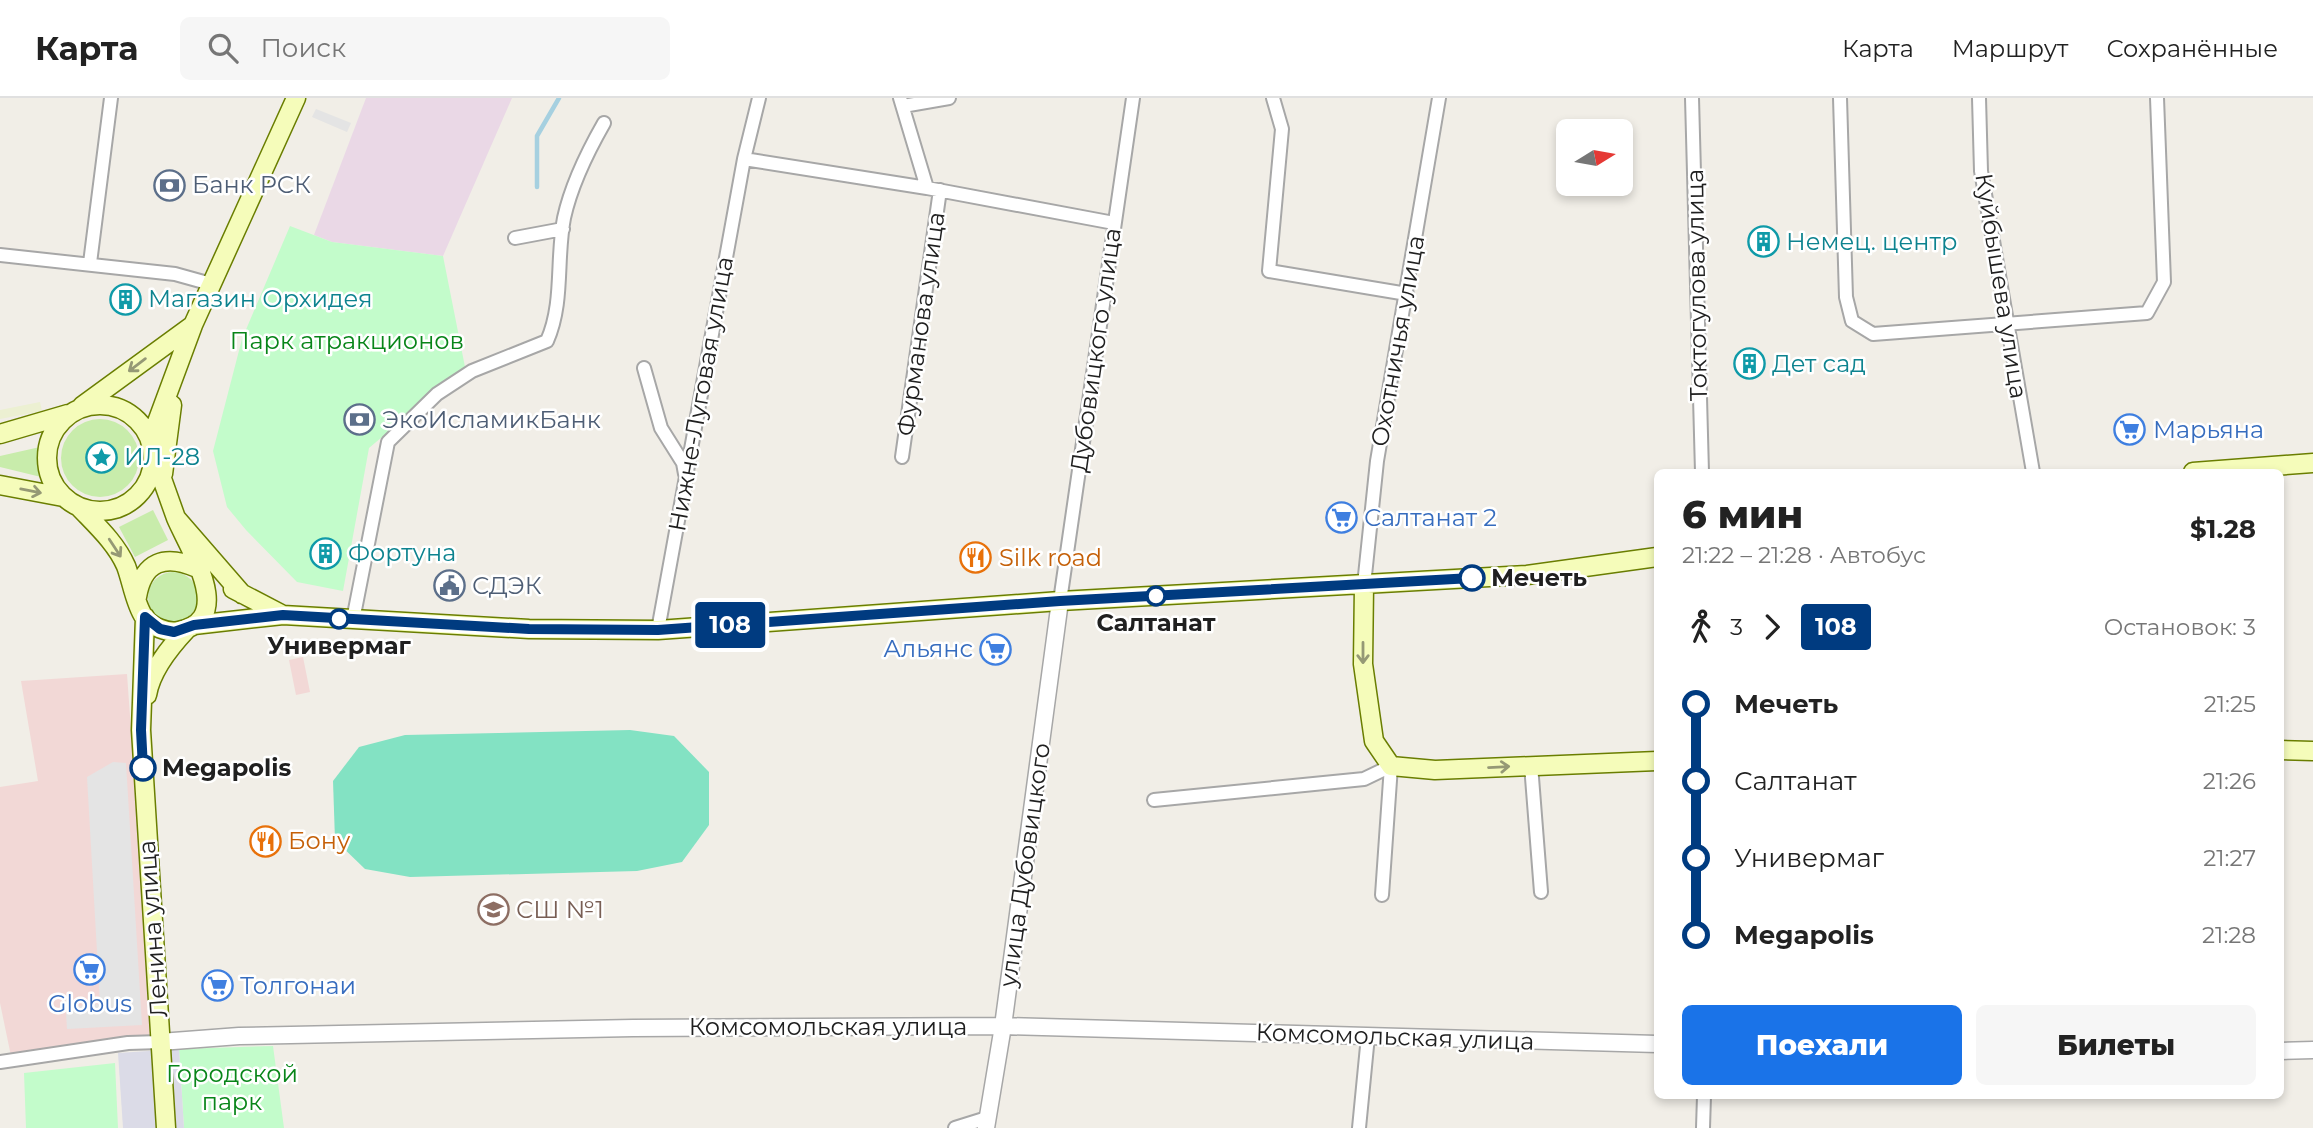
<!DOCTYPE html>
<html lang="ru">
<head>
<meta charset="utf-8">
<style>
  :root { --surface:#fff; --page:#f6f6f6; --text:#222; --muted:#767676; --line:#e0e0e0; --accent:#1a73e8 }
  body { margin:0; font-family:Montserrat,sans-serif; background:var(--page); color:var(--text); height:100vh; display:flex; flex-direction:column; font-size:26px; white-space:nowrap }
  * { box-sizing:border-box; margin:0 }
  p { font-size:23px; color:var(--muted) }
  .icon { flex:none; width:38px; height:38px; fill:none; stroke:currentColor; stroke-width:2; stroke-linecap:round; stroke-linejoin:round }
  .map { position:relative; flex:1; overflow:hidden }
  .side { position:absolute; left:1654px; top:371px; width:630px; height:630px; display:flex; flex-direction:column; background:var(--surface); border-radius:10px; box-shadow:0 4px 10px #0003 }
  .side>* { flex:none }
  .badge { padding:0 14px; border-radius:5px; font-size:24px; line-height:46px }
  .needle { width:46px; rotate:79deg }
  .tools { position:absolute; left:1556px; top:21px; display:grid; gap:14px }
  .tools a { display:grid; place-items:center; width:77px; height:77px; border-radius:10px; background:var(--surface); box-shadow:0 4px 10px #0003; font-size:35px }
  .map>.badge { position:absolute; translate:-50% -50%; box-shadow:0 0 0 4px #fff }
  .legs { display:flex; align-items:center; gap:10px; height:77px; padding:0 28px; font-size:23px }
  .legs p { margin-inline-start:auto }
  .headline { display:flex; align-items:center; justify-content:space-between; height:119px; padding:0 28px }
  h1 { font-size:38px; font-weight:800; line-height:52px }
  .action { display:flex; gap:14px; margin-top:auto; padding:14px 28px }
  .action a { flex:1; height:80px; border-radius:10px; background:var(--accent); color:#fff; font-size:28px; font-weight:800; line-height:80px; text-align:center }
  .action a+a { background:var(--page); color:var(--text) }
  ul { padding:0 28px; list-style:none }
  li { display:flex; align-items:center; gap:24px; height:77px; font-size:26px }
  li i { display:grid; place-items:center; width:10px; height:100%; margin:0 9px; background:currentColor }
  li i::after { content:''; width:18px; height:18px; margin:-9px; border:5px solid; border-radius:50%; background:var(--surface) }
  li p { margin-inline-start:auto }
  li:first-child i { background:linear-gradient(#0000 50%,currentColor 0) }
  li:last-child i { background:linear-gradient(currentColor 50%,#0000 0) }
  header { display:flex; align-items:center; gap:42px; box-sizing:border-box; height:98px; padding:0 35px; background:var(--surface); border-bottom:2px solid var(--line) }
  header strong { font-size:33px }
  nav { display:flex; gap:38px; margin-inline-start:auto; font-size:24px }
  .search { width:490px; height:63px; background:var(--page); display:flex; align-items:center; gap:18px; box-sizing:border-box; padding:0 24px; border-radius:10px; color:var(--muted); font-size:26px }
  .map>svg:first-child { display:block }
  .commercial { fill:#f2d8d6 }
  .industrial { fill:#ead8e6 }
  .farmland { fill:#ecf0d2 }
  .grass { fill:#c8ecab }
  .park { fill:#c3fccb }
  .pitch { fill:#83e2c3 }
  .parking { fill:#e4e4e4 }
  .plaza { fill:#dbdbe7 }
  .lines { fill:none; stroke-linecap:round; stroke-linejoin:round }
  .stream { stroke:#a6d0e0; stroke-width:4.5 }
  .minor-casing { stroke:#a7a7a7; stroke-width:16 }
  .tertiary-casing { stroke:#a7a7a7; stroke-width:19 }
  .secondary-casing { stroke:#6a7e01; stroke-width:21 }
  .minor { stroke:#fff; stroke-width:12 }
  .tertiary { stroke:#fff; stroke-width:16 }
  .secondary { stroke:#f5fcba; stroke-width:18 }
  .oneway { stroke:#959975 }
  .line-1-casing { stroke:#fff; stroke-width:16 }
  .line-1 { stroke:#003b80; stroke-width:10 }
  .stop-1-dot { fill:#fff; stroke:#003b80; stroke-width:3.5 }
  .labels { text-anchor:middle; stroke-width:5; stroke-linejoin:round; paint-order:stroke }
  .service-label { font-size:24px; fill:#4e5e75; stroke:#fff; text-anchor:start }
  .culture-label { font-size:24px; fill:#0d838f; stroke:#fff; text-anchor:start }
  .street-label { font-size:24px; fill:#202020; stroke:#fff }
  .park-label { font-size:24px; fill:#088519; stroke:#fff }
  .shop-label { font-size:24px; fill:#366cbe; stroke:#fff; text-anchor:start }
  .food-label { font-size:24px; fill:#c56008; stroke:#fff; text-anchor:start }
  .stop-label { font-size:24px; font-weight:bold; fill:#202020; stroke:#fff; text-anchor:start }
  .education-label { font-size:24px; fill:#785e54; stroke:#fff; text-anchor:start }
</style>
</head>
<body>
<header>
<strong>Карта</strong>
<div class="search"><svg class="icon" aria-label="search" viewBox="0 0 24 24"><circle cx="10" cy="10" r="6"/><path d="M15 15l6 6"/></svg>Поиск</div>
<nav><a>Карта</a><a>Маршрут</a><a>Сохранённые</a></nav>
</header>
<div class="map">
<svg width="2313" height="1030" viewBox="0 0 2313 1030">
  <rect width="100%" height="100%" fill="#f1eee7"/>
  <path class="commercial" d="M 303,559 L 310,594 L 296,597 L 289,562 Z
    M 127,576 L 153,938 L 11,958 L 0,905 L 0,689 L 38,683 L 21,583 Z"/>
  <path class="industrial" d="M 366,0 L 512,0 L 443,158 L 332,144 L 314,137 Z"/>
  <path class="farmland" d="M 40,304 L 42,313 L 0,321 L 0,312 Z"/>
  <path class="grass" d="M61 360a39 39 0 1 1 78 0a39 39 0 1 1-78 0Z
    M 40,349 L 38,364 L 41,379 L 0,369 L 0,358 Z
    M 153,412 L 168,442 L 135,459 L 119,429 Z
    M148 499a25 25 0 1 1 50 0a25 25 0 1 1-50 0Z"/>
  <path class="park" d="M 290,128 L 332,144 L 443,158 L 465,269 L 369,350 L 343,493 L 297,484 L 246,432 L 227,409 L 213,353 L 242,241 Z
    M 273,948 L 284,1030 L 184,1030 L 179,951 Z
    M 115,965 L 118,1030 L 26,1030 L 24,975 Z"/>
  <path class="pitch" d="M 630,632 L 674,638 L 709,674 L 709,727 L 682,764 L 637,773 L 410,779 L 365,771 L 335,742 L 333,683 L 359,649 L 405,637 Z"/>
  <path class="parking" d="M 316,11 L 351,25 L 347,34 L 312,19 Z
    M 113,664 L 126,665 L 142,927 L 67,931 L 65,898 L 68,909 L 100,906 L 87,679 Z"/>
  <path class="plaza" d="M 179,951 L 184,1030 L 123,1030 L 118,955 Z"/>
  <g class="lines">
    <path class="stream" d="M 537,89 L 537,38 L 559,0"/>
    <defs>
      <path id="minor" d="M 900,0 L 927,90 L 1114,125
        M 1273,0 L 1282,31 L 1269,173 L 1407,196
        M 1692,0 L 1702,374
        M 1840,0 L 1846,199 L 1852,223 L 1873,236 L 2147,215 L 2164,184 L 2157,0
        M 1979,0 L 1981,73 L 2033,374
        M 903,8 L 949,0
        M 744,61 L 927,90
        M 515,140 L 563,131
        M 0,157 L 175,176 L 211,186
        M 90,165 L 111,0
        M 644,270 L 661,330 L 683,365 L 685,376
        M 902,359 L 940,92
        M 1364,487 L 1377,363 L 1439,0
        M 1060,503 L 1133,0
        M 353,522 L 388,344 L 437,296 L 472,273 L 547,243 C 564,205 556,161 564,120 C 571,88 588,53 604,25
        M 658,532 L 744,61 L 759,0
        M 1531,667 L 1541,794
        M 1154,702 L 1364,681 L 1391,668 L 1382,797
        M 0,964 L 128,945 L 160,944
        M 955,1030 L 987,1020
        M 1359,1030 L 1368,938
        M 1703,1030 L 1704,998"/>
      <path id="tertiary" d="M 160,944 L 239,938 L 633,930 L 1003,928 L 1657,946
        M 2280,953 L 2313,952
        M 986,1030 L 1003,928 L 1060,503"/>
      <path id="secondary" d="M47 360a53 53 0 1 1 106 0a53 53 0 1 1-106 0Z
        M 82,308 L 193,227
        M 0,336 L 68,316
        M 150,343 L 193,227 L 296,0
        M 155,361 L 176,420 L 242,496
        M 2193,374 L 2313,365
        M 163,376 L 172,307
        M 0,387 L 63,399
        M 79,409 C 96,427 116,445 126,468 C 132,484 135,506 144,519 C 152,529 167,535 178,533 C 237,522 189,451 176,420
        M 1364,487 L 1363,566 L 1374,643 L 1391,668 L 1435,672 L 1657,663
        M 233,491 L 283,517
        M 137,499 C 143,463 165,456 197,470
        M 145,519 L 141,632 L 166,1030
        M 194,527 L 283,517 L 529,531 L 658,532 L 1060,503 L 1527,477 L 1657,459
        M 147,597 C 151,572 170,549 187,531
        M 2280,652 L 2313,653"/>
    </defs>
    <use href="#minor" class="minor-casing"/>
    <use href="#tertiary" class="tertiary-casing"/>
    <use href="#secondary" class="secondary-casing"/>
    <use href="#minor" class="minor"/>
    <use href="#tertiary" class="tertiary"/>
    <use href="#secondary" class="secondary"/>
  </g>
  <defs><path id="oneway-shaft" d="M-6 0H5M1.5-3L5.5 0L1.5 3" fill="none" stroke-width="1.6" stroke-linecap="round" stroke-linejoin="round" transform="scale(1.75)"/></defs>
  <g class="oneway">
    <use href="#oneway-shaft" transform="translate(137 267) rotate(143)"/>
    <use href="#oneway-shaft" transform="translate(31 393) rotate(11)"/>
    <use href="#oneway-shaft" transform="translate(115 450) rotate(57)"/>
    <use href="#oneway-shaft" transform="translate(1363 555) rotate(90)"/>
    <use href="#oneway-shaft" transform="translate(1499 669) rotate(-3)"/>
  </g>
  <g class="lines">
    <defs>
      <path id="line-1" d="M 143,670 L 141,632 L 145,519 L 160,531 L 174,534 L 194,527 L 283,517 L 529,531 L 658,532 L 1060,503 L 1472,480"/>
    </defs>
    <use href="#line-1" class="line-1-casing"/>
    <use href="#line-1" class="line-1"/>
  </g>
  <defs>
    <symbol id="bank-ring" viewBox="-11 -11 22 22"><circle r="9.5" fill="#fff" stroke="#5c6f8a" stroke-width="1.5"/><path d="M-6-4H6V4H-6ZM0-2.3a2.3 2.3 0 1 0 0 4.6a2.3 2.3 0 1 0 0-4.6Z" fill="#5c6f8a"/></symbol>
    <symbol id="building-ring" viewBox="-11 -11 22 22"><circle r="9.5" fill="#fff" stroke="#0f9aa8" stroke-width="1.5"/><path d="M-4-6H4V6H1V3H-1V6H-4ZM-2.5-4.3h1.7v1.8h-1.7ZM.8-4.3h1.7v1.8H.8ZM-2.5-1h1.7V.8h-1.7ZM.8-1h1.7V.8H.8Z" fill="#0f9aa8"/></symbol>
    <symbol id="supermarket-ring" viewBox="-11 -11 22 22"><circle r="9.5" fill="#fff" stroke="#3f7fe0" stroke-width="1.5"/><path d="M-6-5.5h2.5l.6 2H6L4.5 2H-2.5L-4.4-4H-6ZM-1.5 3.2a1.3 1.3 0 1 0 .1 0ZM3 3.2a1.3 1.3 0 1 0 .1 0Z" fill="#3f7fe0"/></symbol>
    <symbol id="sight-ring" viewBox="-11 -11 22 22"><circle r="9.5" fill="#fff" stroke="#0f9aa8" stroke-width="1.5"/><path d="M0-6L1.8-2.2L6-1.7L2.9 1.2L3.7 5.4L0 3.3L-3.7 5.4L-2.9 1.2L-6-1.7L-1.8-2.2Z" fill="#0f9aa8"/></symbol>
    <symbol id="restaurant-ring" viewBox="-11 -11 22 22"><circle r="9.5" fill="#fff" stroke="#e8710a" stroke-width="1.5"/><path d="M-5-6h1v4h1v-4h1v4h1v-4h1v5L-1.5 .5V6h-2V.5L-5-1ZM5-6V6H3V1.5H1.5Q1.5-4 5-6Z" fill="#e8710a"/></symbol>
    <symbol id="civic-ring" viewBox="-11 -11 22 22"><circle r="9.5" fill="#fff" stroke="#5c6f8a" stroke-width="1.5"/><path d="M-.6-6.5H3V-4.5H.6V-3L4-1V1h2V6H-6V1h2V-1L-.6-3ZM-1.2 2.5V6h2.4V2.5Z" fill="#5c6f8a"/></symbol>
    <symbol id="school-ring" viewBox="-11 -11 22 22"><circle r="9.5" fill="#fff" stroke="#8d6e63" stroke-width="1.5"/><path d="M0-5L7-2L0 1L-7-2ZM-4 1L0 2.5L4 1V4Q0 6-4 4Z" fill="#8d6e63"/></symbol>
  </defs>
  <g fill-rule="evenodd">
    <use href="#bank-ring" x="152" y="70" width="35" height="35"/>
    <use href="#building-ring" x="1746" y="126" width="35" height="35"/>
    <use href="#building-ring" x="108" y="184" width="35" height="35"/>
    <use href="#building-ring" x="1732" y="248" width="35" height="35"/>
    <use href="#bank-ring" x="342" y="304" width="35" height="35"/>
    <use href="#supermarket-ring" x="2112" y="314" width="35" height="35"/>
    <use href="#sight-ring" x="84" y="342" width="35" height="35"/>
    <use href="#supermarket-ring" x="1324" y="402" width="35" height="35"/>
    <use href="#building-ring" x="308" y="438" width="35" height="35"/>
    <use href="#restaurant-ring" x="958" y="442" width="35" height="35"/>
    <use href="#civic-ring" x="432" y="470" width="35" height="35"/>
    <use href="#supermarket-ring" x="978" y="534" width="35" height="35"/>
    <use href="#restaurant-ring" x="248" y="726" width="35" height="35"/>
    <use href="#school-ring" x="476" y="794" width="35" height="35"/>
    <use href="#supermarket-ring" x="72" y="854" width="35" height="35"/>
    <use href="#supermarket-ring" x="200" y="870" width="35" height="35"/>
  </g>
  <g class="stop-1-dot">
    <circle cx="1472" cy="480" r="12"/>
    <circle cx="1156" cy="498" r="9"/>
    <circle cx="339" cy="521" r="9"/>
    <circle cx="143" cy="670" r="12"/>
  </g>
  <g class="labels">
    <g class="service-label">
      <text x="192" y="95">Банк РСК</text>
      <text x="382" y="330">ЭкоИсламикБанк</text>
      <text x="472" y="496">СДЭК</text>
    </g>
    <g class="culture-label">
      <text x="1786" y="152">Немец. центр</text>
      <text x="148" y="209">Магазин Орхидея</text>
      <text x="1772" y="274">Дет сад</text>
      <text x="124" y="367">ИЛ-28</text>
      <text x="348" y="463">Фортуна</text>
    </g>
    <g class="street-label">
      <text transform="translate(1697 187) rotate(-91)" y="8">Токтогулова улица</text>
      <text transform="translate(2001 188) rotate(81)" y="8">Куйбышева улица</text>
      <text transform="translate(921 226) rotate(-82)" y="8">Фурманова улица</text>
      <text transform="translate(1398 243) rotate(-80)" y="8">Охотничья улица</text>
      <text transform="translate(1096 252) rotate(-82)" y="8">Дубовицкого улица</text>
      <text transform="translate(701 296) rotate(-80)" y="8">Нижне-Луговая улица</text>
      <text transform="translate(1025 767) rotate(-82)" y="8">улица Дубовицкого</text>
      <text transform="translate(153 831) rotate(-94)" y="8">Ленина улица</text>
      <text x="828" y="937">Комсомольская улица</text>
      <text transform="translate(1395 939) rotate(2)" y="8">Комсомольская улица</text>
    </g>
    <g class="park-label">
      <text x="347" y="251">Парк атракционов</text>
      <text x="232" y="984">Городской<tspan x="232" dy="28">парк</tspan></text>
    </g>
    <g class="shop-label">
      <text x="2153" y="340">Марьяна</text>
      <text x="1364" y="428">Салтанат 2</text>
      <text x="973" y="559" text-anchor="end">Альянс</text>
      <text x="240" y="896">Толгонаи</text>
      <text x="90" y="914" text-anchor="middle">Globus</text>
    </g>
    <g class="food-label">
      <text x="999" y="468">Silk road</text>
      <text x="288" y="751">Бону</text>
    </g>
    <g class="stop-label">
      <text x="1491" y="488">Мечеть</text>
      <text x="1156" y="533" text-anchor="middle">Салтанат</text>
      <text x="339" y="556" text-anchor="middle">Универмаг</text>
      <text x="162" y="678">Megapolis</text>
    </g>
    <g class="education-label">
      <text x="516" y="820">СШ №1</text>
    </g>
  </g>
</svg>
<div class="tools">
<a><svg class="needle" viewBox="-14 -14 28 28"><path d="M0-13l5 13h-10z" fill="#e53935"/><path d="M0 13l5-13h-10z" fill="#767676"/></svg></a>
</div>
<b class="badge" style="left:730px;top:527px;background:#003b80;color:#fff">108</b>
<section class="side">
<div class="headline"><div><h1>6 мин</h1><p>21:22 – 21:28 · Автобус</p></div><b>$1.28</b></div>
<div class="legs"><svg class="icon" aria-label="walk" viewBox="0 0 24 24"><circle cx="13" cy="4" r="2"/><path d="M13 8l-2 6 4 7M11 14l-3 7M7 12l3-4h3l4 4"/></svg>3<svg class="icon" aria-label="forward" viewBox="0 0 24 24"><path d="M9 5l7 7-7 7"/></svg><b class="badge" style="background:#003b80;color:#fff">108</b><p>Остановок: 3</p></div>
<ul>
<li><i style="color:#003b80"></i><b>Мечеть</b><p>21:25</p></li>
<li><i style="color:#003b80"></i><span>Салтанат</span><p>21:26</p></li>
<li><i style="color:#003b80"></i><span>Универмаг</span><p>21:27</p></li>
<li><i style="color:#003b80"></i><b>Megapolis</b><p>21:28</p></li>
</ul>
<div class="action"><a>Поехали</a><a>Билеты</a></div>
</section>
</div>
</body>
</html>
